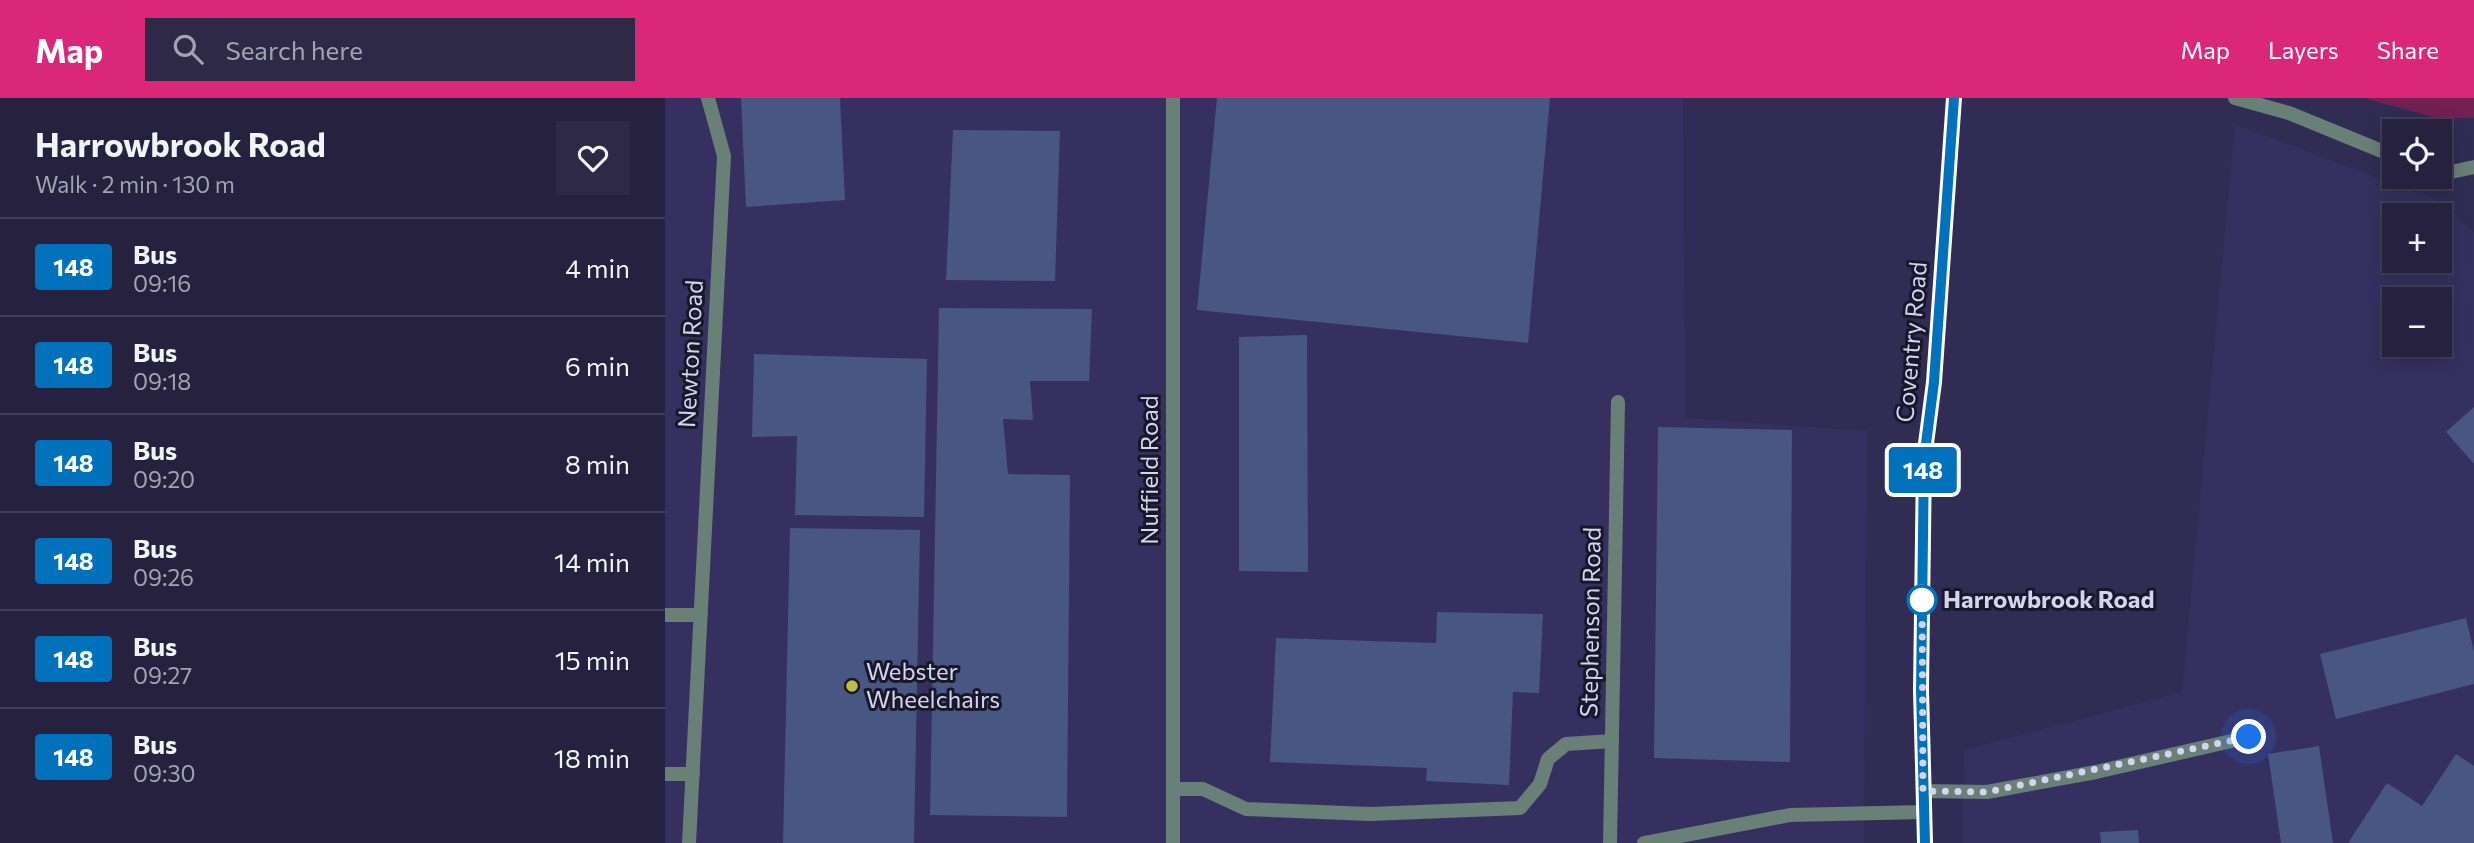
<!DOCTYPE html>
<html lang="en">
<head>
<meta charset="utf-8">
<style>
  :root { --surface:#25213f; --page:#2d2946; --text:#f1f3f6; --muted:#a3a3b0; --line:#423e59; --accent:#db2777 }
  body { margin:0; font-family:Commissioner,sans-serif; background:var(--page); color:var(--text); height:100vh; display:flex; flex-direction:column; font-size:26px; white-space:nowrap }
  * { box-sizing:border-box; margin:0 }
  p { font-size:23px; color:var(--muted) }
  .icon { flex:none; width:38px; height:38px; fill:none; stroke:currentColor; stroke-width:2; stroke-linecap:round; stroke-linejoin:round }
  .map { position:relative; flex:1; overflow:hidden }
  .details { display:flex; flex-direction:column; background:var(--surface); width:665px }
  .details>* { flex:none }
  .badge { padding:0 14px; border-radius:5px; font-size:24px; line-height:46px }
  .tools { position:absolute; left:1717px; top:21px; display:grid; gap:14px }
  .tools a { display:grid; place-items:center; width:70px; height:70px; border-radius:0px; background:var(--surface); box-shadow:0 4px 18px #0003,0 0 0 2px var(--line); font-size:35px }
  .you { position:absolute; width:35px; height:35px; margin:-18px; border:5px solid #fff; border-radius:50%; background:#1a73e8; box-shadow:0 0 0 10px #1a73e833 }
  .map>.badge { position:absolute; translate:-50% -50%; box-shadow:0 0 0 4px #fff }
  .round { display:grid; place-items:center; flex:none; width:74px; height:74px; border-radius:0px; background:var(--page) }
  .headline { display:flex; align-items:center; justify-content:space-between; height:119px; padding:0 35px }
  h1 { font-size:33px; font-weight:700; line-height:52px }
  ul { padding:0; list-style:none }
  li { display:flex; align-items:center; gap:21px; height:98px; padding:0 35px; border-top:2px solid var(--line) }
  li div { flex:1 }
  li b { display:block; font-size:26px }
  li em { font-style:normal }
  li .badge { min-width:77px; font-weight:700; text-align:center }
  header { display:flex; align-items:center; gap:42px; box-sizing:border-box; height:98px; padding:0 35px; background:var(--accent); color:#fff }
  header strong { font-size:33px }
  nav { display:flex; gap:38px; margin-inline-start:auto; font-size:24px }
  .search { width:490px; height:63px; background:var(--page); display:flex; align-items:center; gap:18px; box-sizing:border-box; padding:0 24px; border-radius:0px; color:var(--muted); font-size:26px }
  main { display:flex; flex:1; min-height:0 }
  .map>svg:first-child { display:block }
  .built { fill:#363060; fill-rule:evenodd }
  .green { fill:#732053 }
  .building { fill:#475781 }
  .lines { fill:none; stroke-linecap:round; stroke-linejoin:round }
  .lane { stroke:#688076; stroke-width:14 }
  .street { stroke:#688076; stroke-width:14 }
  .secondary { stroke:#85ac9c; stroke-width:14 }
  .line-casing { stroke:#fff; stroke-width:16 }
  .line { stroke:#0072bc; stroke-width:10 }
  .walk { stroke:#d5d4ee; stroke-width:7; stroke-dasharray:0 12.6 }
  .stop-dot { fill:#fff; stroke:#0072bc; stroke-width:3.5 }
  .poi-dot { fill:#c2bd3f; stroke:#19172a; stroke-width:2.5 }
  .labels { text-anchor:middle; stroke-width:6; stroke-linejoin:round; paint-order:stroke }
  .street-label { font-size:24px; fill:#d5d4ee; stroke:#19172a }
  .stop-label { font-size:24px; font-weight:bold; fill:#d5d4ee; stroke:#19172a; text-anchor:start }
  .poi-label { font-size:24px; fill:#d5d4ee; stroke:#19172a; text-anchor:start }
</style>
</head>
<body>
<header>
<strong>Map</strong>
<div class="search"><svg class="icon" aria-label="search" viewBox="0 0 24 24"><circle cx="10" cy="10" r="6"/><path d="M15 15l6 6"/></svg>Search here</div>
<nav><a>Map</a><a>Layers</a><a>Share</a></nav>
</header>
<main>
<section class="details">
<div class="headline"><div><h1>Harrowbrook Road</h1><p>Walk · 2 min · 130 m</p></div><a class="round"><svg class="icon" aria-label="heart" viewBox="0 0 24 24"><path d="M12 20l-8-8c-3-5 5-10 8-4 3-6 11-1 8 4z"/></svg></a></div>
<ul>
<li><span class="badge" style="background:#0072bc;color:#fff">148</span><div><b>Bus</b><p>09:16</p></div><em>4 min</em></li>
<li><span class="badge" style="background:#0072bc;color:#fff">148</span><div><b>Bus</b><p>09:18</p></div><em>6 min</em></li>
<li><span class="badge" style="background:#0072bc;color:#fff">148</span><div><b>Bus</b><p>09:20</p></div><em>8 min</em></li>
<li><span class="badge" style="background:#0072bc;color:#fff">148</span><div><b>Bus</b><p>09:26</p></div><em>14 min</em></li>
<li><span class="badge" style="background:#0072bc;color:#fff">148</span><div><b>Bus</b><p>09:27</p></div><em>15 min</em></li>
<li><span class="badge" style="background:#0072bc;color:#fff">148</span><div><b>Bus</b><p>09:30</p></div><em>18 min</em></li>
</ul>
</section>
<div class="map">
<svg width="1809" height="745" viewBox="0 0 1809 745">
  <rect width="100%" height="100%" fill="#312c54"/>
  <path class="built" d="M 0,0 L 1018,0 L 1020,320 L 1202,333 L 1199,745 L 0,745 Z
    M 1570,26 L 1779,105 L 1809,135 L 1809,745 L 1298,745 L 1299,652 L 1517,594 ZM 1729,117 L 1774,117 L 1774,163 L 1729,163 ZM 1729,201 L 1774,201 L 1774,247 L 1729,247 Z"/>
  <path class="green" d="M 1699,0 L 1809,0 L 1809,20 L 1771,20 Z"/>
  <path class="building" d="M 76,0 L 175,0 L 180,102 L 81,109 Z
    M 552,0 L 885,0 L 863,245 L 532,212 Z
    M 288,32 L 395,33 L 390,183 L 281,182 Z
    M 274,210 L 427,211 L 424,283 L 365,283 L 368,322 L 338,321 L 343,376 L 405,377 L 402,719 L 265,717 Z
    M 642,237 L 643,474 L 574,473 L 574,239 Z
    M 89,256 L 262,261 L 259,419 L 130,417 L 132,338 L 87,339 Z
    M 1809,309 L 1809,366 L 1781,334 Z
    M 993,329 L 1127,332 L 1125,664 L 989,660 Z
    M 125,430 L 255,432 L 249,745 L 118,745 Z
    M 772,514 L 878,516 L 874,595 L 848,594 L 844,687 L 761,683 L 762,670 L 605,664 L 611,540 L 771,545 Z
    M 1801,520 L 1809,554 L 1809,586 L 1671,621 L 1655,556 Z
    M 1654,648 L 1668,745 L 1616,745 L 1603,656 Z
    M 1791,656 L 1809,668 L 1809,745 L 1683,745 L 1722,685 L 1757,708 Z
    M 1473,732 L 1474,745 L 1436,745 L 1435,734 Z"/>
  <g class="lines">
    <path class="lane" d="M 0,676 L 28,676
      M 508,691 L 538,691 L 581,711 L 705,716 L 855,710 L 875,686 L 883,661 L 901,646 L 947,643
      M 1258,693 L 1322,694 L 1431,674 L 1584,639"/>
    <path class="street" d="M 1570,0 L 1624,15 L 1729,58
      M 1774,73 L 1781,75 L 1809,69
      M 0,517 L 36,517
      M 24,745 L 59,58 L 43,0
      M 508,745 L 508,0
      M 945,745 L 953,304
      M 979,745 L 1125,717 L 1259,714"/>
    <path class="secondary" d="M 1260,745 L 1256,592 L 1259,361 L 1269,284 L 1289,0"/>
  </g>
  <g class="lines">
    <defs>
      <path id="line" d="M 1260,745 L 1256,592 L 1259,361 L 1269,284 L 1289,0"/>
    </defs>
    <use href="#line" class="line-casing"/>
    <use href="#line" class="line"/>
    <path class="walk" d="M 1257,502 L 1257,489 L 1258,693 L 1322,694 L 1584,639"/>
  </g>
  <circle class="stop-dot" cx="1257" cy="502" r="14"/>
  <circle class="poi-dot" cx="187" cy="588" r="7"/>
  <g class="labels">
    <g class="street-label">
      <text transform="translate(1247 244) rotate(-85)" y="8">Coventry Road</text>
      <text transform="translate(26 256) rotate(-87)" y="8">Newton Road</text>
      <text transform="translate(485 372) rotate(-90)" y="8">Nuffield Road</text>
      <text transform="translate(926 524) rotate(-89)" y="8">Stephenson Road</text>
    </g>
    <g class="stop-label">
      <text x="1278" y="510">Harrowbrook Road</text>
    </g>
    <g class="poi-label">
      <text x="201" y="582">Webster<tspan x="201" dy="28">Wheelchairs</tspan></text>
    </g>
  </g>
</svg>
<div class="tools">
<a><svg class="icon" aria-label="locate" viewBox="0 0 24 24"><circle cx="12" cy="12" r="6"/><path d="M12 2v4M12 18v4M2 12h4M18 12h4"/></svg></a>
<a>+</a>
<a>−</a>
</div>
<div class="you" style="left:1584px;top:639px"></div>
<b class="badge" style="left:1258px;top:372px;background:#0072bc;color:#fff">148</b>
</div>
</main>
</body>
</html>
